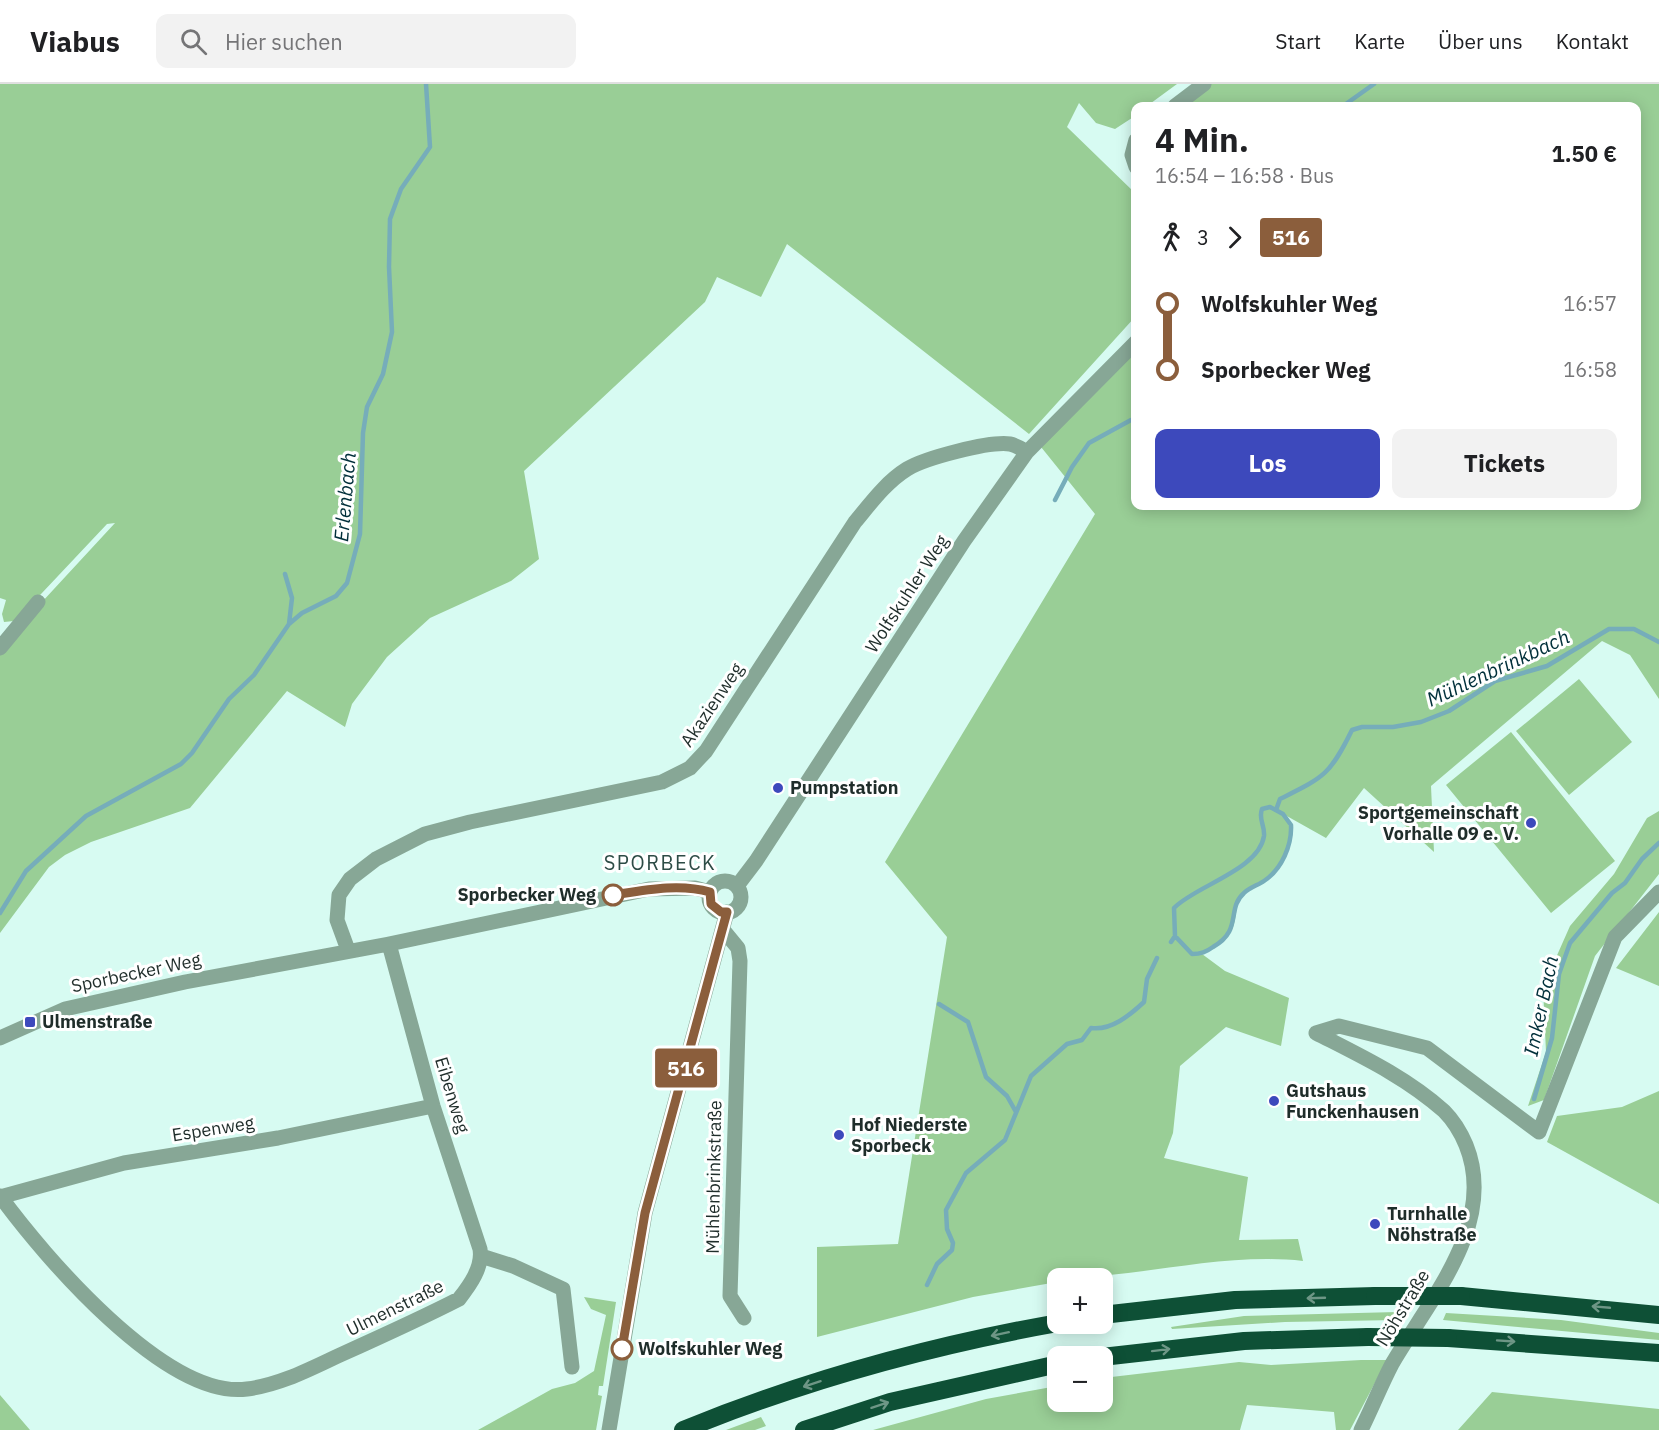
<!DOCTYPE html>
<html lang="de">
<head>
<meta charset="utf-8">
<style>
  :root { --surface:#fff; --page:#f2f2f2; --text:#202124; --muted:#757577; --line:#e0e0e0; --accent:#3d49bc }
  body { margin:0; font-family:"IBM Plex Sans",sans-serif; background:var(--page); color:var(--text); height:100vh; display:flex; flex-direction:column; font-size:22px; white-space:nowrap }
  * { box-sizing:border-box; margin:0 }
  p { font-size:20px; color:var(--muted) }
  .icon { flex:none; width:33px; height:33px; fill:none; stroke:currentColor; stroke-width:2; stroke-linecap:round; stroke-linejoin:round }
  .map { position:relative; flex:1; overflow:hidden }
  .details { position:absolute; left:1131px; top:18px; width:510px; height:408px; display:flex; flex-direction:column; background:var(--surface); border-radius:12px; box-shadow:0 3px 15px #0003 }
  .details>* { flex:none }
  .badge { padding:0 12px; border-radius:4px; font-size:21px; line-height:39px }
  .buttons { position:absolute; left:1047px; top:1184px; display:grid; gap:12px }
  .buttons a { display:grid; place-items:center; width:66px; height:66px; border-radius:12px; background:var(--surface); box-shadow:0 3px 15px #0003; font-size:30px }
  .map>.badge { position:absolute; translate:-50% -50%; box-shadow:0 0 0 3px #fff }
  .legs { display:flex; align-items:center; gap:9px; height:66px; padding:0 24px; font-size:20px }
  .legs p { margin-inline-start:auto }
  .overview { display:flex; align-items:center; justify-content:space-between; height:102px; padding:0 24px }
  h1 { font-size:33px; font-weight:800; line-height:45px }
  .primary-button { display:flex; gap:12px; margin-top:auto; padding:12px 24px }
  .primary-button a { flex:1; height:69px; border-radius:12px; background:var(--accent); color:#fff; font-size:24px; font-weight:800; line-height:69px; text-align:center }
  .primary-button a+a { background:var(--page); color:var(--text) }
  ul { padding:0 24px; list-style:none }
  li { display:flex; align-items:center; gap:21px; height:66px; font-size:22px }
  li i { display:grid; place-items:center; width:9px; height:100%; margin:0 8px; background:currentColor }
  li i::after { content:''; width:15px; height:15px; margin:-8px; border:4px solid; border-radius:50%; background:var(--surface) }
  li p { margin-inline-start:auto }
  li:first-child i { background:linear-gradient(#0000 50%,currentColor 0) }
  li:last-child i { background:linear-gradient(currentColor 50%,#0000 0) }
  header { display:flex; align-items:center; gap:36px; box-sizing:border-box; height:84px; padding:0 30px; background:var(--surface); border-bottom:2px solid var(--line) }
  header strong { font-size:28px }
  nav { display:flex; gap:33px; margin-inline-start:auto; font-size:21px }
  .search { width:420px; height:54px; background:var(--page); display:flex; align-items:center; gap:15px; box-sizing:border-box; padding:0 21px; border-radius:12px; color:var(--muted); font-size:22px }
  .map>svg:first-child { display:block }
  .green { fill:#99ce96 }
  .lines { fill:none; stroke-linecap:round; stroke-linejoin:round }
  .stream { stroke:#76adba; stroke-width:4.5 }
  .minor { stroke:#87a796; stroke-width:15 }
  .highway { stroke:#0e5036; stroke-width:18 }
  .highway-bridge { stroke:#0e5036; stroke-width:18 }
  .oneway { stroke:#6e9686 }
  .line-1-casing { stroke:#fff; stroke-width:14 }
  .line-1 { stroke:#8b5e3c; stroke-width:9 }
  .poi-dot { fill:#3d49bc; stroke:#fff; stroke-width:2 }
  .stop-1-dot { fill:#fff; stroke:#8b5e3c; stroke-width:3 }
  .labels { text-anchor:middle; stroke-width:6; stroke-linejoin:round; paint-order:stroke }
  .street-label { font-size:18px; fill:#1f2d2a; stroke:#fff }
  .poi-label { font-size:18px; font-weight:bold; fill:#1f2d2a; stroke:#fff; text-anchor:start }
  .stop-label { font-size:18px; font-weight:bold; fill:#1f2d2a; stroke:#fff; text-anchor:end }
  .water-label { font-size:20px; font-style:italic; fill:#002f3a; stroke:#fff }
  .neighbourhood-label { font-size:20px; letter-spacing:1.5px; fill:#2d4c46; stroke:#fff }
</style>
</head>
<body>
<header>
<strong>Viabus</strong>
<div class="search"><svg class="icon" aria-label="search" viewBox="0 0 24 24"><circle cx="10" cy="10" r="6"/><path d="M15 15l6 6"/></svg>Hier suchen</div>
<nav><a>Start</a><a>Karte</a><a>Über uns</a><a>Kontakt</a></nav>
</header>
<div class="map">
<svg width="1659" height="1346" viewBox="0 0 1659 1346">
  <rect width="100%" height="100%" fill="#d7fbf2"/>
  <path class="green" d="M 0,0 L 1177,0 L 1147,22 L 1136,22 L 1135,32 L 1115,45 L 1096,39 L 1079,19 L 1067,43 L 1135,109 L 1135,233 L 1029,350 L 787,160 L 761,213 L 717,193 L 705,218 L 524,387 L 539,475 L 511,497 L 430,534 L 387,573 L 352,620 L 345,643 L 287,607 L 190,724 L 91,758 L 65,771 L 49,783 L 0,849 L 0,570 L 29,532 L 115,439 L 107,440 L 25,527 L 14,537 L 4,538 L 2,530 L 6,516 L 0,514 Z
    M 1204,0 L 1659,0 L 1659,615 L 1630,571 L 1602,557 L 1431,702 L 1434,768 L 1364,704 L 1326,754 L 1285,731 C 1297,753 1286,781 1266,796 C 1258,802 1248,804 1242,812 C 1235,822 1237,832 1233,843 C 1228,857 1213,863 1202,870 L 1225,887 L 1289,914 L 1281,962 L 1226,943 L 1180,982 L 1173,1049 L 1164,1074 L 1248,1093 L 1239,1156 L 1298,1155 L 1303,1177 C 1222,1168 1139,1194 1058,1194 L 1057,1198 L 973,1213 L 817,1253 L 817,1163 L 898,1160 L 947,853 L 885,778 L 1095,430 L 1037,358 L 1135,258 L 1136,422 L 1636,422 L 1636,22 L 1175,22 Z
    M 1579,595 L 1632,658 L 1569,711 L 1516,647 Z
    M 1511,648 L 1615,777 L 1551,829 L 1446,701 Z
    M 1659,727 L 1659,790 L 1595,872 L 1544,1016 L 1528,1022 L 1546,968 L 1543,903 L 1570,842 L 1614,790 L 1647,734 Z
    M 1659,828 L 1659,902 L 1616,884 Z
    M 1659,1007 L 1659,1120 L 1547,1058 L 1557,1032 L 1622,1023 Z
    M 584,1213 L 616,1218 L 603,1302 L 599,1302 L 598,1311 L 602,1312 L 596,1346 L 478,1346 L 552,1305 L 575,1299 L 594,1287 L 606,1231 L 591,1225 Z
    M 1397,1228 L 1396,1236 L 1285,1238 L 1172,1245 L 1171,1243 L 1244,1232 Z
    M 1446,1229 L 1561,1236 L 1659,1249 L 1659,1256 L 1443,1236 Z
    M 1361,1276 L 1387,1276 L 1350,1346 L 1336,1346 L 1334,1328 L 1247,1321 L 1240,1346 L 873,1346 L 986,1315 L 1057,1302 L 1058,1317 L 1102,1317 L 1103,1294 L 1239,1278 L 1271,1281 Z
    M 1492,1308 L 1659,1325 L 1659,1346 L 1458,1346 Z
    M 0,1311 L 30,1346 L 0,1346 Z
    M 761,1333 L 766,1342 L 755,1346 L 726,1346 Z"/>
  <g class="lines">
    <path class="stream" d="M 1343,22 L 1374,0
      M 1055,416 L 1072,383 L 1089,359 L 1131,336
      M 285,490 L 292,514 L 289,540
      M 1276,726 L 1280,715 C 1324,693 1330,691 1352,646 L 1362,643 L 1393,643 L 1421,638 L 1449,627 L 1495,597 L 1547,582 L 1609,545 L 1634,545 L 1659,558
      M 0,829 L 26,787 L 86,732 L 181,680 L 192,669 L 229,615 L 254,591 L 289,540 L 302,529 L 336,512 L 347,499 L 360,450 L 363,349 L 367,323 L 383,290 L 392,248 L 389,183 L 390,135 L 401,105 L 430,63 L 426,0
      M 1171,858 L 1175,852 L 1192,870 C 1201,870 1206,868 1213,863 C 1243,846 1226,825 1244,809 C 1249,804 1258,801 1264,797 C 1282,785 1292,761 1291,741 L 1283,730 L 1270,723 L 1262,725 C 1258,735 1265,741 1264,752 C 1259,786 1195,802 1174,824 L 1175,852
      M 939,920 L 968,938 L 986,993 L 1007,1012 L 1016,1028
      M 1534,1015 L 1552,954 L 1559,890 L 1570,859 L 1612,809 L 1625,799 L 1642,775 L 1659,759
      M 927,1201 L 937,1180 L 952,1166 L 953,1159 L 947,1145 L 946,1126 L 966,1089 L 1005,1056 L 1031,992 L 1067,960 L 1082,956 L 1091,944 C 1111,947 1130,931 1144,918 L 1147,895 L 1157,874"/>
    <path class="minor" d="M 1175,22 L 1204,0
      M 1136,56 L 1132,71 L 1136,83
      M 0,564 L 38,518
      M709 813a16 16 0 1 1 32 0a16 16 0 1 1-32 0Z
      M 737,802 L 756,777 L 964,457 L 1027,368 L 1136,258
      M 724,847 L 738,864 L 740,877 L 730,1212 L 744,1234
      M 348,866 L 337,836 L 339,811 L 350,795 L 376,775 L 425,750 L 470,738 L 662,698 L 690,684 L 706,667 L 855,438 C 870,420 886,398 907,385 C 925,374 989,357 1010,360 C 1016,361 1022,365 1027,368
      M 1316,949 L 1339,942 L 1427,964 L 1539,1048 L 1615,853 L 1659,808
      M 1316,949 C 1361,972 1406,993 1444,1027 C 1454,1037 1461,1049 1466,1061 C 1498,1140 1429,1216 1392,1280 C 1381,1301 1372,1324 1361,1346
      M 0,954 L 65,925 L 185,898 L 389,860 L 649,805 L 695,804 L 710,808
      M 0,1112 C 43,1171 166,1316 247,1305 C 280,1301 310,1285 340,1271 C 380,1253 420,1235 459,1215 C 470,1201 483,1183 480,1165 L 433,1022 L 389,860
      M 0,1113 L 124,1079 L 278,1054 L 433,1022
      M 481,1172 L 513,1182 L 563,1205 L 572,1283
      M 609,1346 L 645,1129 L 727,828"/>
    <path class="highway" d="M 1461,1212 L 1659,1231
      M 1102,1231 L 1235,1216 L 1375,1212
      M 1448,1254 L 1659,1269
      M 1102,1273 L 1244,1257 L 1368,1253
      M 683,1346 C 803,1297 929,1262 1058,1239
      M 804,1346 L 890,1318 L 1058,1280"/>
    <path class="highway-bridge" d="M 1375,1212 L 1461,1212
      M 1368,1253 L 1448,1254"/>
  </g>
  <defs><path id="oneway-shaft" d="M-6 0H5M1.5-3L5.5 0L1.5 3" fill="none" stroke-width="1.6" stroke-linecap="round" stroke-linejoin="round" transform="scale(1.5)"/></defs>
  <g class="oneway">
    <use href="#oneway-shaft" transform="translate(1316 1214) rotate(178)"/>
    <use href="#oneway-shaft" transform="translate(1601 1223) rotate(-175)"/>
    <use href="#oneway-shaft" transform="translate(1000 1250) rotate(168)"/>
    <use href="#oneway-shaft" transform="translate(1506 1257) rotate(4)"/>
    <use href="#oneway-shaft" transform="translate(1161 1266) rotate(-7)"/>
    <use href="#oneway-shaft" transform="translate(812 1300) rotate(162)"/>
    <use href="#oneway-shaft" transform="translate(880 1321) rotate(-18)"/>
  </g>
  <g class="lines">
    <defs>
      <path id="line-1" d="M 613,811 C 645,806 679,799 710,808 L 711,820 L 721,828 L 727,828 L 645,1129 L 622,1265"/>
    </defs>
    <use href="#line-1" class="line-1-casing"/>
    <use href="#line-1" class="line-1"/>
  </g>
  <g class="poi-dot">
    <circle cx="778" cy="704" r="6"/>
    <circle cx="1531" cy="739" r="6"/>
    <rect x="24" y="932" width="12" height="12" rx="3"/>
    <circle cx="1274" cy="1017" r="6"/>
    <circle cx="839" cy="1051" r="6"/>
    <circle cx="1375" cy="1140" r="6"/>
  </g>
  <g class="stop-1-dot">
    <circle cx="613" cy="811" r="10"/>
    <circle cx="622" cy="1265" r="10"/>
  </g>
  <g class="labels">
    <g class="street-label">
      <text transform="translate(907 510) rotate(-57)" y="6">Wolfskuhler Weg</text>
      <text transform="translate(712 621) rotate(-56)" y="6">Akazienweg</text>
      <text transform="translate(136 889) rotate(-12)" y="6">Sporbecker Weg</text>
      <text transform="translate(452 1011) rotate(73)" y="6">Eibenweg</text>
      <text transform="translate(213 1045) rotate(-9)" y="6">Espenweg</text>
      <text transform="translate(714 1093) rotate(-89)" y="6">Mühlenbrinkstraße</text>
      <text transform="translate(395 1224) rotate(-26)" y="6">Ulmenstraße</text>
      <text transform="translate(1403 1224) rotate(-59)" y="6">Nöhstraße</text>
    </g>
    <g class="poi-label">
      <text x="790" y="710">Pumpstation</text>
      <text x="1519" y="735" text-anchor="end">Sportgemeinschaft<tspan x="1519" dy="21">Vorhalle 09 e. V.</tspan></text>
      <text x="42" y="944">Ulmenstraße</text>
      <text x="1286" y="1013">Gutshaus<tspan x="1286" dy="21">Funckenhausen</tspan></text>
      <text x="851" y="1047">Hof Niederste<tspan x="851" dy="21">Sporbeck</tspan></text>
      <text x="1387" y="1136">Turnhalle<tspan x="1387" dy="21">Nöhstraße</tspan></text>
    </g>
    <g class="stop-label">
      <text x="596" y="817">Sporbecker Weg</text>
      <text x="638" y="1271" text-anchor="start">Wolfskuhler Weg</text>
    </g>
    <g class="water-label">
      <text transform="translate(345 413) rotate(-85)" y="7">Erlenbach</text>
      <text transform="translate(1498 584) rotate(-25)" y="7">Mühlenbrinkbach</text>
      <text transform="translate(1541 922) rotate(-78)" y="7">Imker Bach</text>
    </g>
    <g class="neighbourhood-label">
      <text x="660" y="786">SPORBECK</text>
    </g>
  </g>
</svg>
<div class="buttons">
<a>+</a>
<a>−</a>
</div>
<b class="badge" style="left:686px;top:984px;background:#8b5e3c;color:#fff">516</b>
<section class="details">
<div class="overview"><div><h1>4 Min.</h1><p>16:54 – 16:58 · Bus</p></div><b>1.50 €</b></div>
<div class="legs"><svg class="icon" aria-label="walk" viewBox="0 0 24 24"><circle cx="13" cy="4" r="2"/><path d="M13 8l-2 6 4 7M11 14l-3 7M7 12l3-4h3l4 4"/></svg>3<svg class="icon" aria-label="forward" viewBox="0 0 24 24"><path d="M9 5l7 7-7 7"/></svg><b class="badge" style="background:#8b5e3c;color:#fff">516</b></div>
<ul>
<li><i style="color:#8b5e3c"></i><b>Wolfskuhler Weg</b><p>16:57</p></li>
<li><i style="color:#8b5e3c"></i><b>Sporbecker Weg</b><p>16:58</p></li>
</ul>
<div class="primary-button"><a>Los</a><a>Tickets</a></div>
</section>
</div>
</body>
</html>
